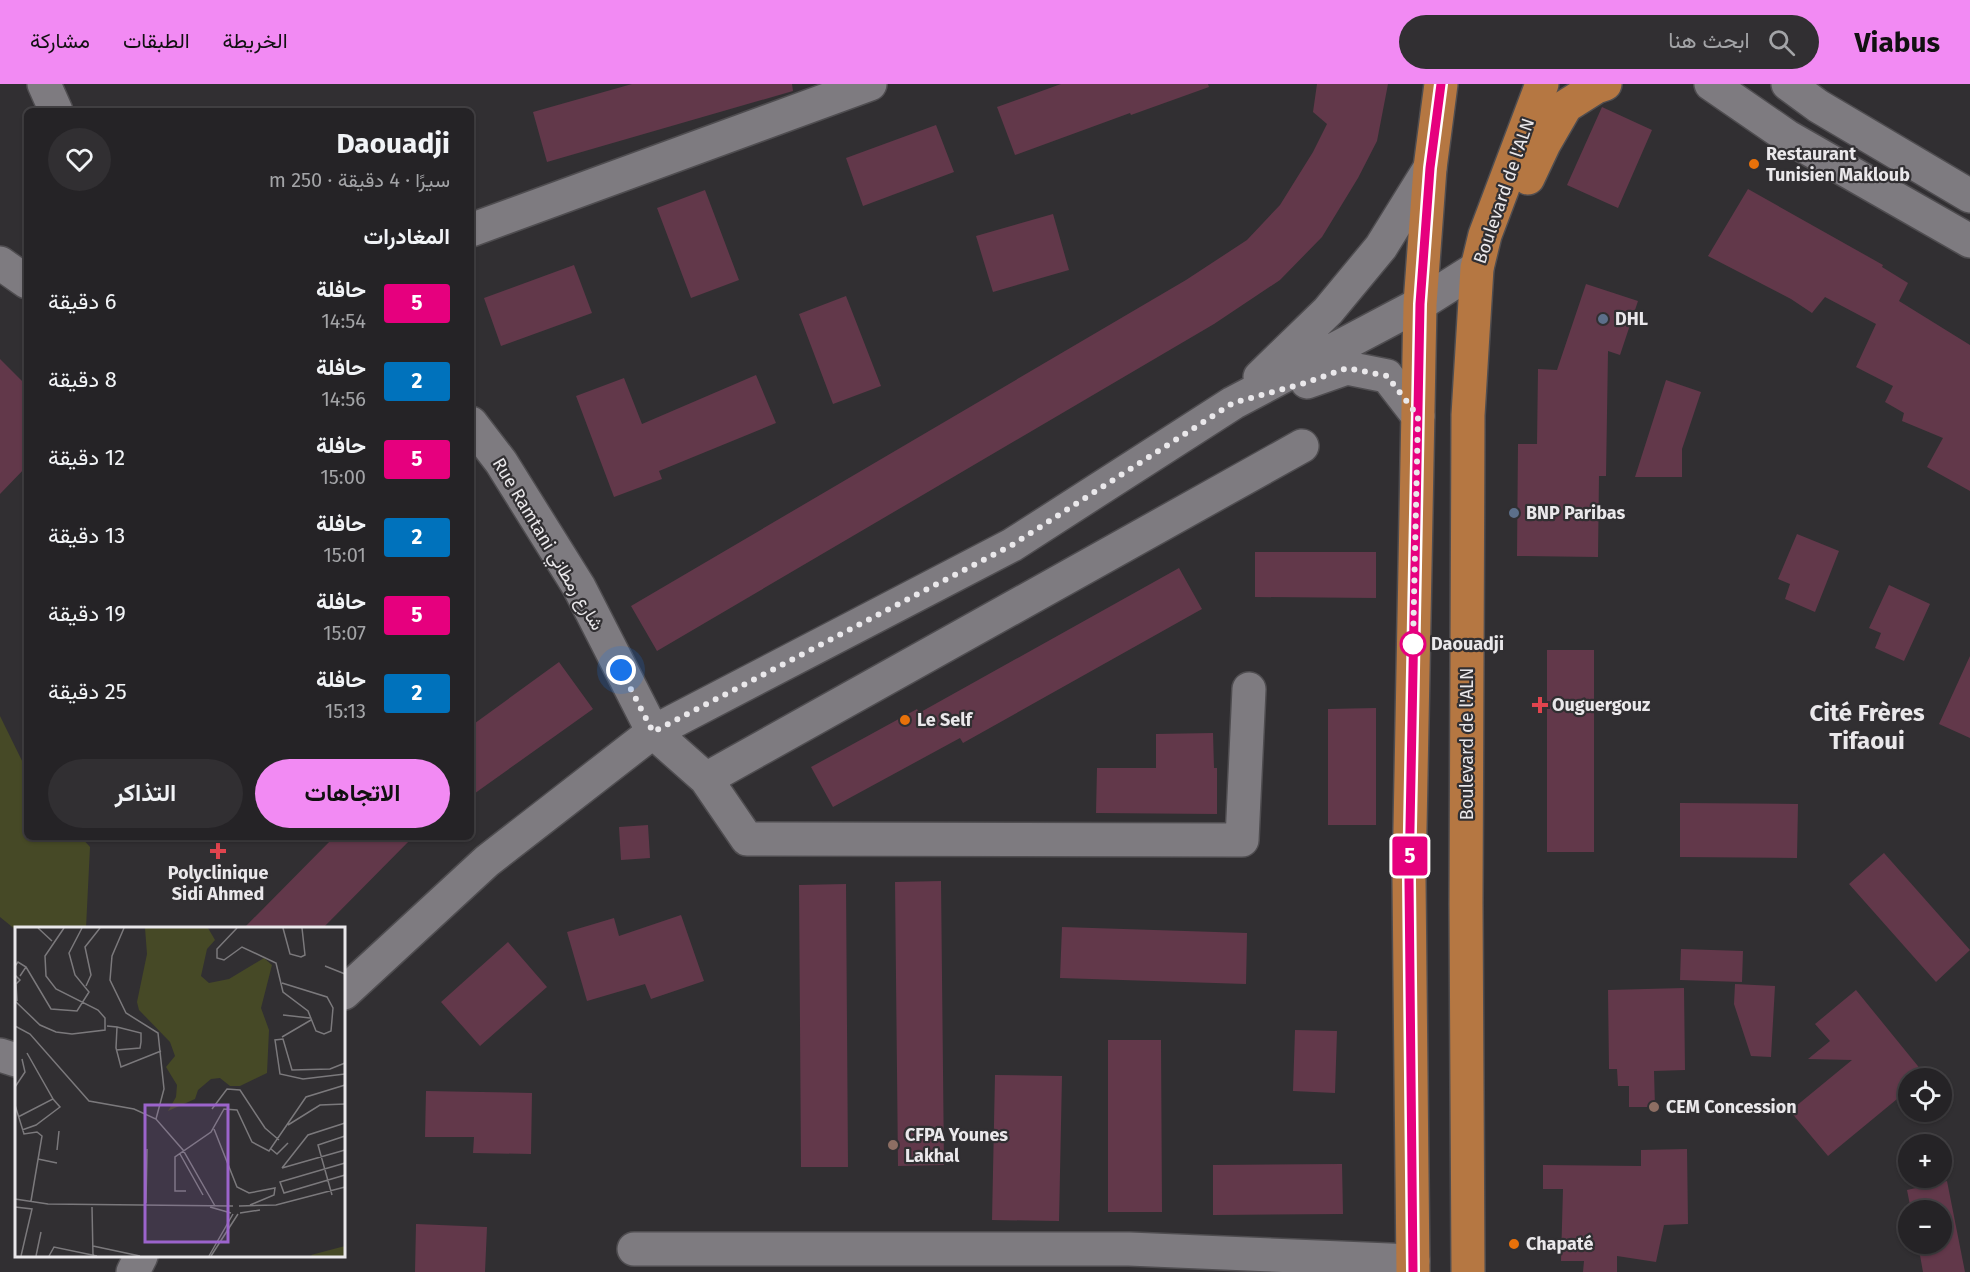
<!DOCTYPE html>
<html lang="ar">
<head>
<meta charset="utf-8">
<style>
  :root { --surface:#252326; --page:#312f32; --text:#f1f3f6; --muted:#a3a4a7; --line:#424043; --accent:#f28af3 }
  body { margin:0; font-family:"Fira Sans",Vazirmatn,sans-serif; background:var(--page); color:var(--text); direction:rtl; height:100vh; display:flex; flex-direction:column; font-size:22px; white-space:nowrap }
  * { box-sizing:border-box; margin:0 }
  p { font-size:20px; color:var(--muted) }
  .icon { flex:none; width:33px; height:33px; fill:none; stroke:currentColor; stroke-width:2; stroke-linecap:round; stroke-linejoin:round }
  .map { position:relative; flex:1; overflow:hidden; direction:ltr }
  .panel { position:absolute; left:24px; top:24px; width:450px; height:732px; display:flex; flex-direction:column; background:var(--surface); border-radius:9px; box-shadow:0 2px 4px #0004,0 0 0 2px var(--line); direction:rtl }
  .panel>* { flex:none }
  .badge { padding:0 12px; border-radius:4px; font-size:21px; line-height:39px }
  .tools { position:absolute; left:1898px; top:984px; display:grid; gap:12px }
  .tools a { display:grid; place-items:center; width:54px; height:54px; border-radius:50%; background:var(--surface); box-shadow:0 2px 4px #0004,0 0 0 2px var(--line); font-size:30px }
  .you { position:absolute; width:30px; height:30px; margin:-15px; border:4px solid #fff; border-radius:50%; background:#1a73e8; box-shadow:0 0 0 9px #1a73e833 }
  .map>.badge { position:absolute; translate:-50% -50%; box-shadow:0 0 0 3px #fff }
  h2 { padding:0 24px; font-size:22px; line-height:54px }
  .round { display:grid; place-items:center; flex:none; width:63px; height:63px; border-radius:32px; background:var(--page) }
  .head { display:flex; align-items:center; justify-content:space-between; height:102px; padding:0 24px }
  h1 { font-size:28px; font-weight:700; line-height:45px }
  .action { display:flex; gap:12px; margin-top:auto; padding:12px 24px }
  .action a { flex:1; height:69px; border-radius:36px; background:var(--accent); color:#111; font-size:24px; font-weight:700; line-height:69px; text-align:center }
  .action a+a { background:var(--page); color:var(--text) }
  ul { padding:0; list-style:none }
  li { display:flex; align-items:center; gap:18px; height:78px; padding:0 24px }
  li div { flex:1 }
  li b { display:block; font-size:22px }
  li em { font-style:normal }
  li .badge { min-width:66px; font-weight:700; text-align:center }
  header { display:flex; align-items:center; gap:36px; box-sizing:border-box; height:84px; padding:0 30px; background:var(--accent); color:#111 }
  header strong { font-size:28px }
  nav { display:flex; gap:33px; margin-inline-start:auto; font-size:21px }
  .search { width:420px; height:54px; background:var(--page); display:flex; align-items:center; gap:15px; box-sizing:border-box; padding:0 21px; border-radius:33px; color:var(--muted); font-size:22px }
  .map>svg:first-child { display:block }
  .green { fill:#464926 }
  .building { fill:#62384a }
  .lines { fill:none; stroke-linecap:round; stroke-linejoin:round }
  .minor-casing { stroke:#4f4d50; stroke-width:36 }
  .major-casing { stroke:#4f4d50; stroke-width:36 }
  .minor { stroke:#7e7b80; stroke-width:33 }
  .major { stroke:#b57742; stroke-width:33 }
  .line-casing { stroke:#fff; stroke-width:14 }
  .line { stroke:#e6007e; stroke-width:9 }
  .walk { stroke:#eae8eb; stroke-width:6; stroke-dasharray:0 10.8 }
  .food-dot { fill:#e8710a; stroke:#312f32; stroke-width:2 }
  .service-dot { fill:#5c6f8a; stroke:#312f32; stroke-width:2 }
  .stop-dot { fill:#fff; stroke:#e6007e; stroke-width:3 }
  .health-dot { fill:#e0444e; stroke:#312f32; stroke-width:2 }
  .education-dot { fill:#8d6e63; stroke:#312f32; stroke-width:2 }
  .labels { text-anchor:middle; stroke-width:4.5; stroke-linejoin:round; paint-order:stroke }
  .poi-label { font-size:18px; font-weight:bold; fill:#eae8eb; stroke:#312f32; text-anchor:start }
  .street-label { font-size:18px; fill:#eae8eb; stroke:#312f32 }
  .stop-label { font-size:18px; font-weight:bold; fill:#eae8eb; stroke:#312f32; text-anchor:start }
  .district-label { font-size:24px; font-weight:bold; fill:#eae8eb; stroke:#312f32 }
  .inset-road { fill:none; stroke:#7b797c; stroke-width:1.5 }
  .view { fill:#9c64cc; fill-opacity:0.15; stroke:#9c64cc; stroke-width:3 }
  .inset-edge { fill:none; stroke:#eae8eb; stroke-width:3 }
</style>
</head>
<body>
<header>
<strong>Viabus</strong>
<div class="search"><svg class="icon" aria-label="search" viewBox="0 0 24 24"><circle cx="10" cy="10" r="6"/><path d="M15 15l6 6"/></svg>ابحث هنا</div>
<nav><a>الخريطة</a><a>الطبقات</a><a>مشاركة</a></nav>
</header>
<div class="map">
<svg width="1970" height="1188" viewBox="0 0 1970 1188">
  <rect width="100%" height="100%" fill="#312f32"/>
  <path class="green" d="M 0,632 L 27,687 L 27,753 L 81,753 L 90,763 L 86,844 L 16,844 L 16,846 L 0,833 Z"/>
  <path class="building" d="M 632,0 L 792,0 L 793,7 L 547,78 L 533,28 Z
    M 1061,0 L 1208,0 L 1209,3 L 1131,31 L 1130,29 L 1015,71 L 997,23 Z
    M 1317,0 L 1388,0 L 1377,57 L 1358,94 L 1322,153 L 1280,196 L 1214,240 L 657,567 L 631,522 L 1186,196 L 1247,156 L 1280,121 L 1313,68 L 1327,40 L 1313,28 Z
    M 1602,23 L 1652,46 L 1618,124 L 1567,101 Z
    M 936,41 L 954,88 L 863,122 L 846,74 Z
    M 1748,105 L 1883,181 L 1882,183 L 1908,199 L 1899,217 L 1970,261 L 1970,407 L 1927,383 L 1943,354 L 1902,337 L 1904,329 L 1885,318 L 1893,302 L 1856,283 L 1876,240 L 1825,213 L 1812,229 L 1791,215 L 1708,172 Z
    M 705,106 L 739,196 L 691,214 L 657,124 Z
    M 1053,130 L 1069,186 L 993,208 L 976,152 Z
    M 574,181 L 592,229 L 501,262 L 484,214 Z
    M 1586,200 L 1638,217 L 1620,271 L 1608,267 L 1606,392 L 1599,392 L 1598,473 L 1517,472 L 1518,360 L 1537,360 L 1538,285 L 1557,286 Z
    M 846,212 L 881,302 L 833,320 L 799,230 Z
    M 0,275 L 27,302 L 27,382 L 0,410 Z
    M 756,291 L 776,339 L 659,387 L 662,395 L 614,413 L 576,312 L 624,294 L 642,340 Z
    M 1666,296 L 1701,308 L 1682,365 L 1682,393 L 1635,393 Z
    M 1797,450 L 1839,467 L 1815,528 L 1785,515 L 1790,500 L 1778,495 Z
    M 1255,468 L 1376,468 L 1376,514 L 1255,513 Z
    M 1179,484 L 1202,525 L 963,659 L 960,654 L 833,723 L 811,683 L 917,625 L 919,629 Z
    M 1889,501 L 1930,520 L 1904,577 L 1875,564 L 1881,549 L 1869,544 Z
    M 1547,566 L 1594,566 L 1594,768 L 1547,768 Z
    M 1970,572 L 1970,654 L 1939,640 Z
    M 559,578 L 593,625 L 471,712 L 471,642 Z
    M 1376,624 L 1376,741 L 1328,741 L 1328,625 Z
    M 1213,649 L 1214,684 L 1217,684 L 1217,730 L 1096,729 L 1097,684 L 1156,684 L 1156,650 Z
    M 1680,719 L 1798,720 L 1797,774 L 1680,773 Z
    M 648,741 L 650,774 L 621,776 L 619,743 Z
    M 334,753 L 413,753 L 323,844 L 244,844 Z
    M 1884,769 L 1970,866 L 1936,898 L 1849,800 Z
    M 941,797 L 944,1081 L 898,1082 L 895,798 Z
    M 846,800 L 848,1083 L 801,1083 L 799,801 Z
    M 681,831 L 704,897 L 651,915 L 645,900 L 587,917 L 567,848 L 614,834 L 619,852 Z
    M 1062,843 L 1247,849 L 1246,900 L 1060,894 Z
    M 508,858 L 547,903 L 480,962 L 441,918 Z
    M 1681,865 L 1743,867 L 1742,898 L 1680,896 Z
    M 1735,900 L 1775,902 L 1771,973 L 1751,972 L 1734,920 Z
    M 1684,904 L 1685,986 L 1654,987 L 1655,1023 L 1629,1023 L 1629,1002 L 1618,1002 L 1617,985 L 1609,985 L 1608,906 Z
    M 1856,906 L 1926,992 L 1923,994 L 1908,994 L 1908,1006 L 1828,1072 L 1790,1027 L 1852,976 L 1808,975 L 1830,957 L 1815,940 Z
    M 1295,946 L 1337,947 L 1335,1009 L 1293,1007 Z
    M 1108,956 L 1161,956 L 1162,1128 L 1108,1128 Z
    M 995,991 L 1062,992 L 1059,1137 L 992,1136 Z
    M 426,1007 L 532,1009 L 531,1070 L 473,1069 L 474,1053 L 425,1053 Z
    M 1687,1065 L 1688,1140 L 1664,1141 L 1656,1178 L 1617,1172 L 1617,1188 L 1583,1188 L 1584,1177 L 1561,1177 L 1563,1105 L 1543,1105 L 1543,1081 L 1641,1082 L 1641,1066 Z
    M 1342,1080 L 1343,1130 L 1213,1131 L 1213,1081 Z
    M 1947,1097 L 1965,1188 L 1923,1188 L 1918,1160 L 1941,1160 L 1941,1126 L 1911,1126 L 1907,1106 Z
    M 416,1140 L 487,1143 L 485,1188 L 415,1188 Z"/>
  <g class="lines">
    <defs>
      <path id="minor" d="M 44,0 L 56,27
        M 1711,0 L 1788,53 L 1970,157
        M 1788,0 L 1818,22 L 1970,112
        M 471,146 L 870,0
        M 0,179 L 27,198
        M 1260,293 L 1328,227 L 1381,163 L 1430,84
        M 1307,298 L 1347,284 L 1387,292 L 1418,332
        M 471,339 L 501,378 L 579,503 L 653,648 L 706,695 L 747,755 L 1242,756 L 1249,605
        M 706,695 L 1302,362
        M 344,909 L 487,777 L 653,648 L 1012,461 L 1233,319 L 1420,220 L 1477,184
        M 0,971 L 16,976
        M 634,1165 L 1129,1165 L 1413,1177
        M 133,1188 L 141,1172"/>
      <path id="major" d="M 1528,94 L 1544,60 L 1566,22 L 1596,3 L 1605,0
        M 1413,1188 L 1409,796 L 1420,220 L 1430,84 L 1441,0
        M 1468,1188 L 1466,820 L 1468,331 L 1477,184 L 1485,151 L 1542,0"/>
    </defs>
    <use href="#minor" class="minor-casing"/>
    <use href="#major" class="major-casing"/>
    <use href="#minor" class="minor"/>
    <use href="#major" class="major"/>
  </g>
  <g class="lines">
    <defs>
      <path id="line" d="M 1413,1188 L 1409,796 L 1420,220 L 1430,84 L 1441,0"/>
    </defs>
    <use href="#line" class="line-casing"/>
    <use href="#line" class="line"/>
    <path class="walk" d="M 621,586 L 653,648 L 1012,461 L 1233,319 L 1305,299 L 1347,284 L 1387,292 L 1418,332 L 1413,560"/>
  </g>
  <g class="food-dot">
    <circle cx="1754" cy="80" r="6"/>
    <circle cx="905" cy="636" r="6"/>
    <circle cx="1514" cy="1160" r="6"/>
  </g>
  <g class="service-dot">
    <circle cx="1603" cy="235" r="6"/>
    <circle cx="1514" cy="429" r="6"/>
  </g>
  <circle class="stop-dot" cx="1413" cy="560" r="12"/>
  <g class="health-dot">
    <path d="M1537 612h6v6h6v6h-6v6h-6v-6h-6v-6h6z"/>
    <path d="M215 758h6v6h6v6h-6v6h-6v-6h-6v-6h6z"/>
  </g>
  <g class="education-dot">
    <circle cx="1654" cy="1023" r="6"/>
    <circle cx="893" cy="1061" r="6"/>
  </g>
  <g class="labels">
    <g class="poi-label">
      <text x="1766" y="76">Restaurant<tspan x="1766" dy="21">Tunisien Makloub</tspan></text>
      <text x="1615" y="241">DHL</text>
      <text x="1526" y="435">BNP Paribas</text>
      <text x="1552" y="627">Ouguergouz</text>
      <text x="917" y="642">Le Self</text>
      <text x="218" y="795" text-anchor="middle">Polyclinique<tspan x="218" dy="21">Sidi Ahmed</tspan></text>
      <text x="1666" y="1029">CEM Concession</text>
      <text x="905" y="1057">CFPA Younes<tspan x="905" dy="21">Lakhal</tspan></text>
      <text x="1526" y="1166">Chapaté</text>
    </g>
    <g class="street-label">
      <text transform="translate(1504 107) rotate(-71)" y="6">Boulevard de l'ALN</text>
      <text transform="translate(548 460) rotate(59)" y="6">Rue Ramtani شارع رمطاني</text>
      <text transform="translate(1467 660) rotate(-90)" y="6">Boulevard de l'ALN</text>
    </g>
    <g class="stop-label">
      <text x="1431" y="566">Daouadji</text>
    </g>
    <g class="district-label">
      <text x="1867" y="637">Cité Frères<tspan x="1867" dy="28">Tifaoui</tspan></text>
    </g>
  </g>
  <g transform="translate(15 843)">
    <rect width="330" height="330" fill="#312f32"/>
    <path d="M 130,1 L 193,1 L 200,13 L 192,22 L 186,49 L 194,56 L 214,52 L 249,31 L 257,38 L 246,81 L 254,103 L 252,146 L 225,159 L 215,159 L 205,151 L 196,152 L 183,163 L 180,172 L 153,184 L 161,170 L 162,158 L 151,140 L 160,129 L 155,115 L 124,83 L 122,75 L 132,27 ZM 330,319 L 330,329 L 297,329 L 296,328 Z" fill="#464926"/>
    <path class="inset-road" d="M 23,1 L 37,14M 109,1 L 97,29 L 95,53 L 111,86 L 143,106 L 149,162 L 141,192M 222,1 L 202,22 L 202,31 L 209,33 L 227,20 L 261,36 L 268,65 L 293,84 L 301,104 L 309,107 L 316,104 L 318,81 L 312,70 L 267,56M 268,1 L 275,27 L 286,30 L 290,28 L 287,1M 0,39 L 3,35 L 11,40 L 5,49M 310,39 L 330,47M 11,40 L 36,82 L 62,84 L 74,65 L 60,48 L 54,26 L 67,1M 0,48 L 5,53 L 1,57 L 2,74M 71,59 L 76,48 L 70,20 L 85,1M 0,74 L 25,98 L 41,105 L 57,107 L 90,103 L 90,91 L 83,83 L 41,62 L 31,49 L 30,29 L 49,1M 268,88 L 295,91M 0,99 L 15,107 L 74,174 L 119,182 L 141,192 L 168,223 L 200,279M 92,99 L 102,100 L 101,121 L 106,140 L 146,124M 267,110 L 296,93M 101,123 L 125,121 L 126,115 L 126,106 L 102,100M 330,136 L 315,142 L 277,143 L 268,112 L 260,113 L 265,147 L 288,152 L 330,147M 0,160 L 10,145 L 7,132M 0,178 L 9,207 L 22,205 L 27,209 L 16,274M 197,182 L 212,162 L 225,163 L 250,201 L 264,213M 3,190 L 38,172 L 12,126M 273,198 L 305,178 L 330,177M 199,202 L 222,260 L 234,266 L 260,261 L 259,268 L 235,278M 7,203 L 21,198 L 45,180 L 38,172M 256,222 L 262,227 L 273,216M 42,223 L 44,204M 165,227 L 188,268M 23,232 L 42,236M 330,236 L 265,255 L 269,266 L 330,248M 267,241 L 293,208 L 330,196M 267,241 L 330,223M 171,264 L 160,264 L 160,230 L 196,205 L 209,182 L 222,183 L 237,215 L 254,224 L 291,170 L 330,158M 317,268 L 303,218 L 330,209M 0,272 L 33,277 L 218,279M 131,276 L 132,222M 224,279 L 261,278 L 330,260M 0,280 L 17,282 L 6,329M 77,280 L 78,329M 195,280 L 216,286M 225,286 L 245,283M 78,319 L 125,329M 21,329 L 26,305M 34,329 L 39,320 L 82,329M 194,329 L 218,287M 196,329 L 223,287"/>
    <path class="view" d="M 130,178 L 213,178 L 213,315 L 130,315 Z"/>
    <rect width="330" height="330" class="inset-edge"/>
  </g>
</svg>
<div class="tools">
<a><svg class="icon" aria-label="locate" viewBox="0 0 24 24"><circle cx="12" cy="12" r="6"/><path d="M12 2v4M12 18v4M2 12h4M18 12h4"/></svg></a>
<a>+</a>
<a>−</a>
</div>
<div class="you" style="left:621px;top:586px"></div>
<b class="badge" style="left:1410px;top:772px;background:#e6007e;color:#fff">5</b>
<section class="panel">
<div class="head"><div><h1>Daouadji</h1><p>سيرًا · 4 دقيقة · 250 m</p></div><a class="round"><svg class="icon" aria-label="heart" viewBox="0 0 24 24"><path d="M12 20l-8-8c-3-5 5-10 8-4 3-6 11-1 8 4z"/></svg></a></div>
<h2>المغادرات</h2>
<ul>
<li><span class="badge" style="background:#e6007e;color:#fff">5</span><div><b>حافلة</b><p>14:54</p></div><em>6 دقيقة</em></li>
<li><span class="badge" style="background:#0072bc;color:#fff">2</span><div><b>حافلة</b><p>14:56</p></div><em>8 دقيقة</em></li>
<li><span class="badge" style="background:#e6007e;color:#fff">5</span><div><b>حافلة</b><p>15:00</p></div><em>12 دقيقة</em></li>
<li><span class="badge" style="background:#0072bc;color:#fff">2</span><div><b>حافلة</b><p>15:01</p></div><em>13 دقيقة</em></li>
<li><span class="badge" style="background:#e6007e;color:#fff">5</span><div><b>حافلة</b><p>15:07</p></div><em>19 دقيقة</em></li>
<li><span class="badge" style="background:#0072bc;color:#fff">2</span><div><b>حافلة</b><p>15:13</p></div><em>25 دقيقة</em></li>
</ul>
<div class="action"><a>الاتجاهات</a><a>التذاكر</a></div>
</section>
</div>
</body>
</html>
